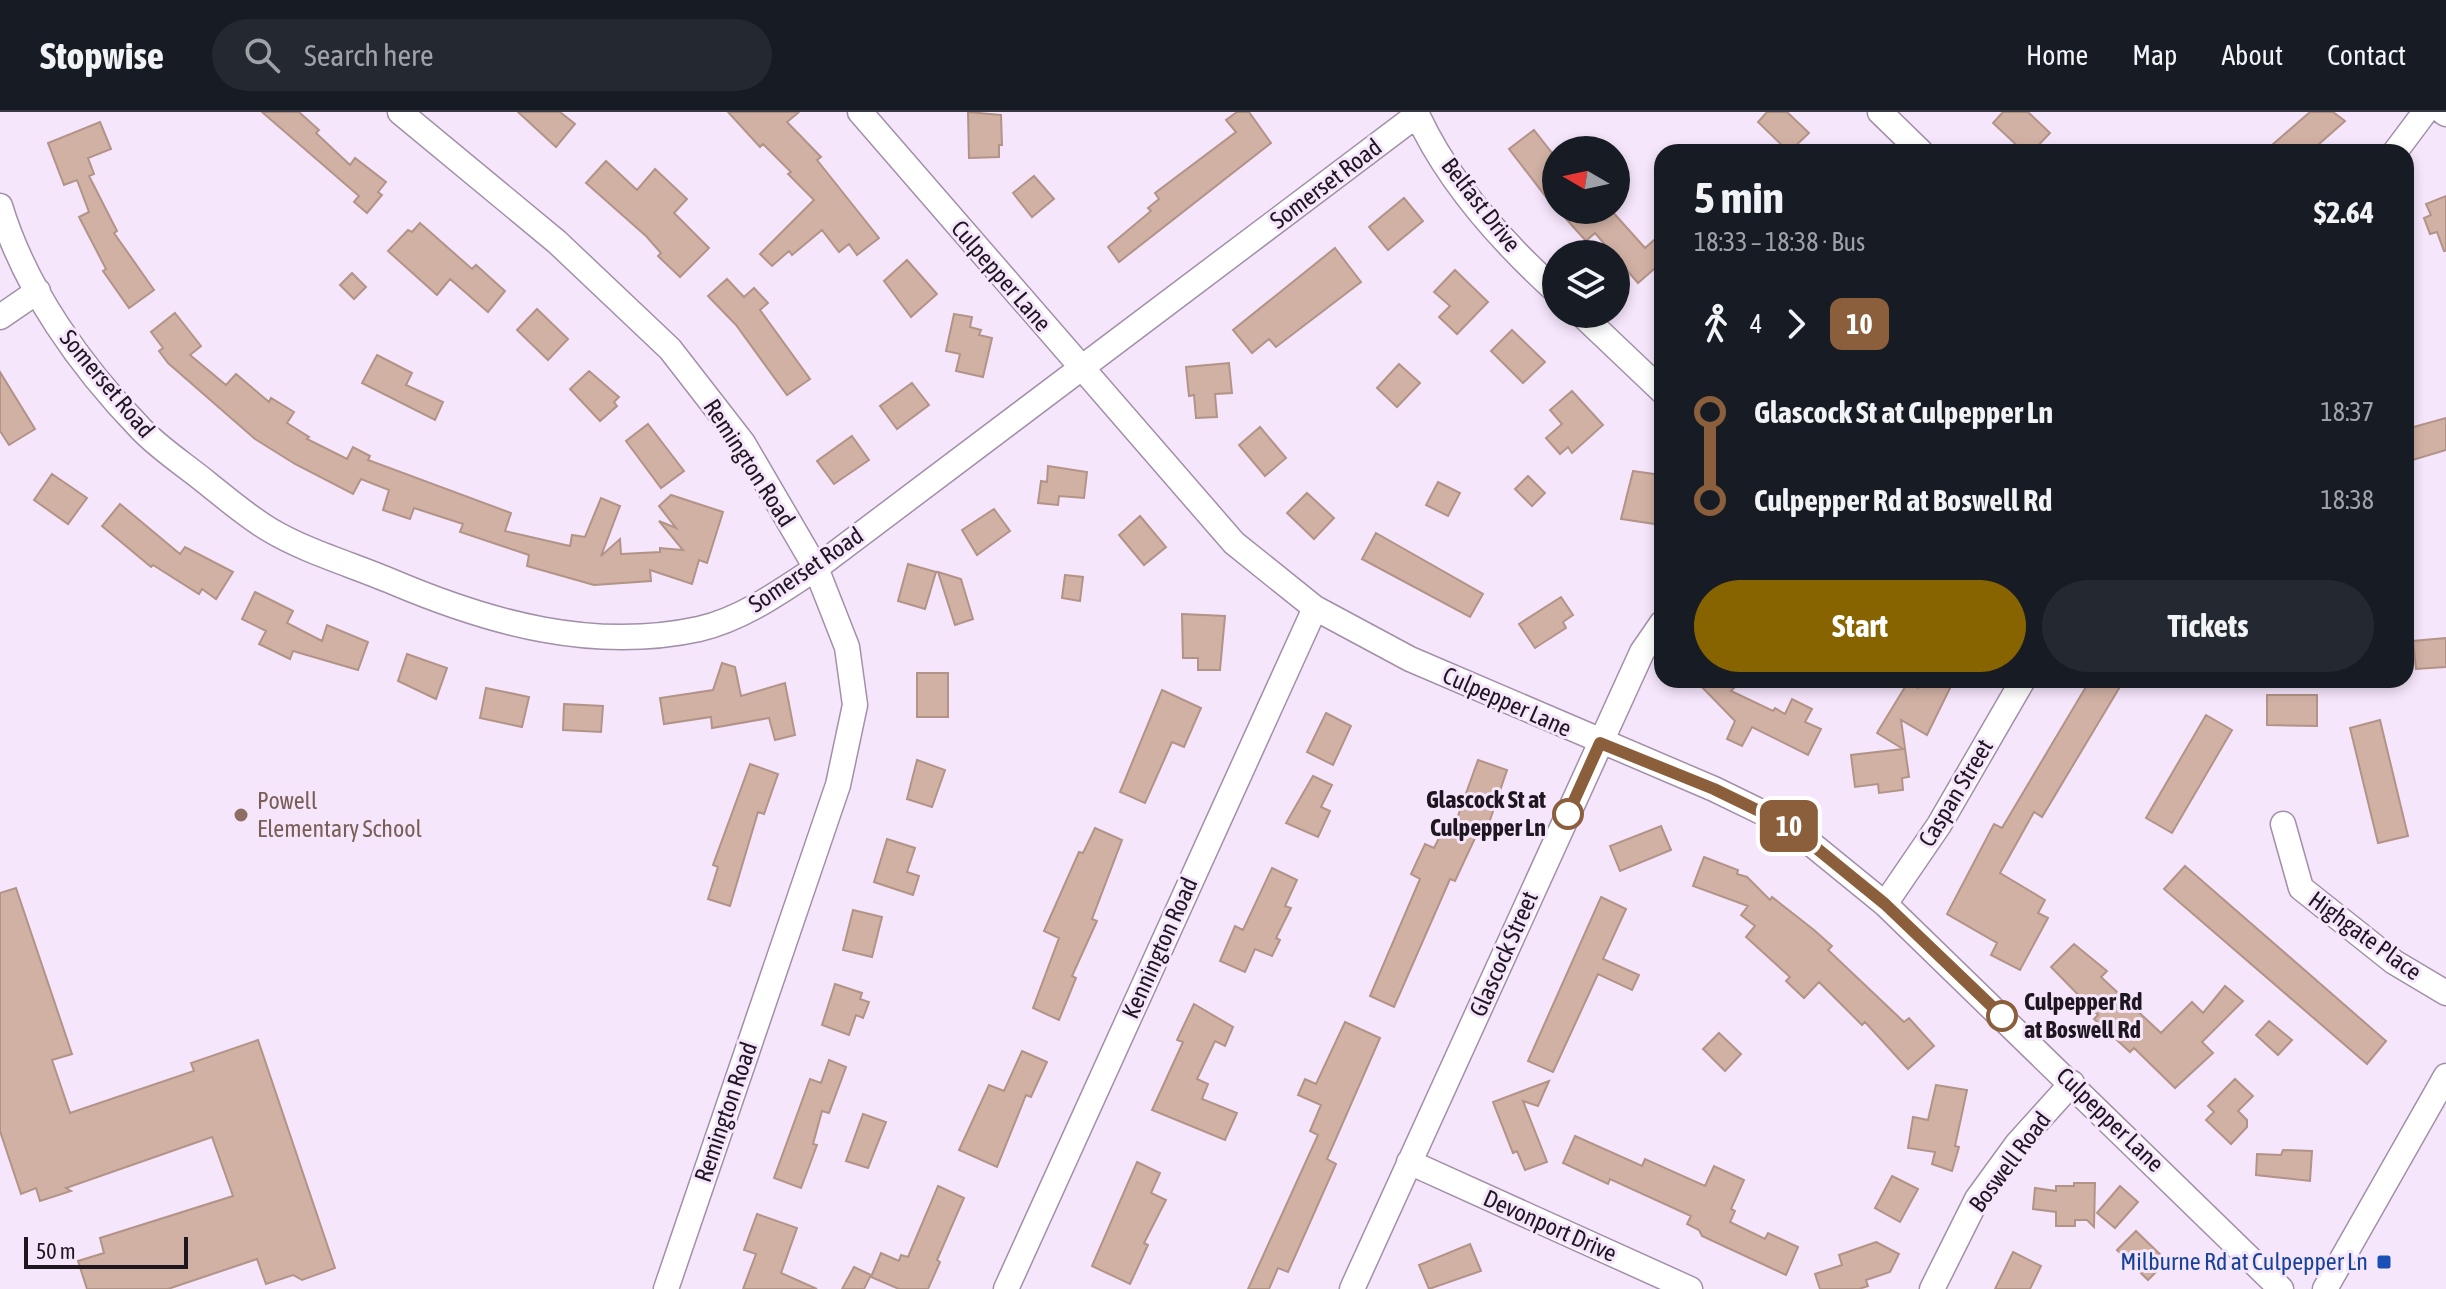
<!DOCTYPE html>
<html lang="en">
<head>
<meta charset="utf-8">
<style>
  :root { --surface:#171b24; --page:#242831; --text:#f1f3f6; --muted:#9ea1a6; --line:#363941; --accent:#876400 }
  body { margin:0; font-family:"Asap Condensed",sans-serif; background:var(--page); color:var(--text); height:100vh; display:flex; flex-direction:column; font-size:30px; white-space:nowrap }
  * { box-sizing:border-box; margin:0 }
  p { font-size:26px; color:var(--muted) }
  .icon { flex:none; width:44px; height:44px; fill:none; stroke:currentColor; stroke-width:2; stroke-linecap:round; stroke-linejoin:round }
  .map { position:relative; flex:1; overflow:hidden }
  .side { position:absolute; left:1654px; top:32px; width:760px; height:544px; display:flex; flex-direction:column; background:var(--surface); border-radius:24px; box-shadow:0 4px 12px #0003 }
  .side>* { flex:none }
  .badge { padding:0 16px; border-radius:12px; font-size:28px; line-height:52px }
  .needle { width:52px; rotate:279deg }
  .buttons { position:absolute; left:1542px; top:24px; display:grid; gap:16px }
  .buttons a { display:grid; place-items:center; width:88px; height:88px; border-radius:50%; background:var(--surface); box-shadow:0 4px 12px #0003; font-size:40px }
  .scale { position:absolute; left:24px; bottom:20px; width:164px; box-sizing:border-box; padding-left:8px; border:4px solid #1e1720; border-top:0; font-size:22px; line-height:28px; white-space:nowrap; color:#1e1720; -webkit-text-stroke:6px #f6e6fc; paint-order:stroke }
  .map>.badge { position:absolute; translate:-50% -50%; box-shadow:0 0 0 4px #fff }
  .legs { display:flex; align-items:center; gap:12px; height:88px; padding:0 40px; font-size:26px }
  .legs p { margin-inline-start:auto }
  .headline { display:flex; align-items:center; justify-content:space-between; height:136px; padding:0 40px }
  h1 { font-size:44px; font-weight:700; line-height:60px }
  .button { display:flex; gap:16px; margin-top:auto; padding:16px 40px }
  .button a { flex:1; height:92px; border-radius:48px; background:var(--accent); color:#fff; font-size:32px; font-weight:700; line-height:92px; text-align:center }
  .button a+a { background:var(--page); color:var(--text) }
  ul { padding:0 40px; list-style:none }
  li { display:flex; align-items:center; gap:28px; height:88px; font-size:30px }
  li i { display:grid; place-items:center; width:12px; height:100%; margin:0 10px; background:currentColor }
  li i::after { content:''; width:20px; height:20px; margin:-10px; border:6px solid; border-radius:50%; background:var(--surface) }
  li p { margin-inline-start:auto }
  li:first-child i { background:linear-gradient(#0000 50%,currentColor 0) }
  li:last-child i { background:linear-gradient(currentColor 50%,#0000 0) }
  header { display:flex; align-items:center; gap:48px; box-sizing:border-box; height:112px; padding:0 40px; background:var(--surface); border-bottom:2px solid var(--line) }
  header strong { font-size:38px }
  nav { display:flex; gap:44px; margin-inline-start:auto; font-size:28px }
  .search { width:560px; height:72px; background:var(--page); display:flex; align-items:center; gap:20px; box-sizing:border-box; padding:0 28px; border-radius:44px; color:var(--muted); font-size:30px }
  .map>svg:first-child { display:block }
  .building { fill:#d1b1a4; stroke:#b29387; stroke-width:2 }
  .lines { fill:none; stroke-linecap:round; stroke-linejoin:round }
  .minor-casing { stroke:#a28fa8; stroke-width:27 }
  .minor { stroke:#fff; stroke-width:24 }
  .line-1-casing { stroke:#fff; stroke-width:18 }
  .line-1 { stroke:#8b5e3c; stroke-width:12 }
  .stop-1-dot { fill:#fff; stroke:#8b5e3c; stroke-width:4 }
  .education-dot { fill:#8d6e63; stroke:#f6e6fc; stroke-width:3 }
  .transit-dot { fill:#1a4fb4; stroke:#f6e6fc; stroke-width:3 }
  .labels { text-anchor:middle; stroke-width:6; stroke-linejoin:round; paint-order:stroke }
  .street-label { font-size:24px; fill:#1e1720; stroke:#f6e6fc }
  .stop-label { font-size:24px; font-weight:bold; fill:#1e1720; stroke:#f6e6fc; text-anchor:end }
  .education-label { font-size:24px; fill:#785e54; stroke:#f6e6fc; text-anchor:start }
  .transit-label { font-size:24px; fill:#164399; stroke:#f6e6fc; text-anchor:end }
</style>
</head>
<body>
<header>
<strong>Stopwise</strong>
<div class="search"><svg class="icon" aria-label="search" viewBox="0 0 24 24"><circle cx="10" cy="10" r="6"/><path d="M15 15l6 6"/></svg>Search here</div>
<nav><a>Home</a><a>Map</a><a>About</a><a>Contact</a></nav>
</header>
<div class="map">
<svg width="2446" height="1177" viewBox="0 0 2446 1177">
  <rect width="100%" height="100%" fill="#f6e6fc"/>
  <path class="building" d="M 262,0 L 299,0 L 319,18 L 316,21 L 350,53 L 355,46 L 386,70 L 378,80 L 382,83 L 367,101 L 354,90 L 359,84 Z
    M 518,0 L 560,0 L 575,12 L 556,35 Z
    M 728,0 L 799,0 L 787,10 L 821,45 L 817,48 L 879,126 L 857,143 L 849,132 L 839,140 L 822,118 L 792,143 L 789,139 L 772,154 L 760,142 L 814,88 L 788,62 L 791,60 L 763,32 L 760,35 Z
    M 968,0 L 1001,3 L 1002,33 L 999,33 L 999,45 L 969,46 Z
    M 1237,0 L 1249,0 L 1271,31 L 1119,150 L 1108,135 L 1151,99 L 1148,96 L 1159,87 L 1155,81 L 1236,20 L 1226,8 Z
    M 1767,0 L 1787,0 L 1809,21 L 1789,40 L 1758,10 Z
    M 2003,0 L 2028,0 L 2050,21 L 2032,40 L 2024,40 L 1993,11 Z
    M 2310,0 L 2333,0 L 2345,9 L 2310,40 L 2264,40 Z
    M 100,10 L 111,37 L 88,46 L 94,62 L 89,64 L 117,119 L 114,121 L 154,178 L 129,196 L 103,159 L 106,157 L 79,105 L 89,100 L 77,68 L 64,73 L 48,31 Z
    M 1534,18 L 1556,46 L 1556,98 L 1509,37 Z
    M 606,49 L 637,78 L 655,57 L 687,87 L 674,101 L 709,136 L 680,165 L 658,144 L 661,141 L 646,124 L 586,71 Z
    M 1034,64 L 1054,87 L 1032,105 L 1013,81 Z
    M 2446,84 L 2446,139 L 2444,139 L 2437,120 L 2430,122 L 2424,106 L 2431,103 L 2426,92 Z
    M 1404,86 L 1423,109 L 1388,138 L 1369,115 Z
    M 1558,98 L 1611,98 L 1645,136 L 1662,121 L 1662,150 L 1638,171 L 1595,121 L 1586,129 Z
    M 420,111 L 472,157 L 476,153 L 505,179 L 488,200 L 450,167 L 437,183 L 388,139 L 408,118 L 412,120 Z
    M 1335,136 L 1361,170 L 1276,235 L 1269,227 L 1252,241 L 1233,218 Z
    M 907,148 L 937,182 L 911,205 L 884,169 Z
    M 1455,158 L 1488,190 L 1457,222 L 1439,205 L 1450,194 L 1434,180 Z
    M 352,161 L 366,175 L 354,187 L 340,173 Z
    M 727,167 L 744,185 L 754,176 L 768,191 L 760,198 L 810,267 L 787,283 L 736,213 L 708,184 Z
    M 537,197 L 568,227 L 548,248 L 517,218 Z
    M 175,201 L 201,234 L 190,243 L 226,273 L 236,262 L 269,290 L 271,286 L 294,300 L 287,311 L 309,325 L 307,327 L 347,347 L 353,335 L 370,344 L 368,348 L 511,401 L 505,419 L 570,434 L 572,423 L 585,425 L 601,386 L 620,394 L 601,444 L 620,427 L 621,442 L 660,440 L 660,436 L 683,438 L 659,409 L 676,416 L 659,394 L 671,383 L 723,400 L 707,451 L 699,448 L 692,472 L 650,458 L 651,469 L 594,473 L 527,454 L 529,443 L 460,420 L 463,412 L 414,396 L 410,407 L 383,398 L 389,378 L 361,367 L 353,382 L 295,352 L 255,327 L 168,251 L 159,239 L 163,236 L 151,220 Z
    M 954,202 L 972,205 L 970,215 L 981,218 L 979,223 L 992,226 L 983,265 L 956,259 L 960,242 L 946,239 Z
    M 1512,218 L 1545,250 L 1523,271 L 1491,239 Z
    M 377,243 L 412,261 L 406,273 L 443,290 L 435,308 L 362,271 Z
    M 1229,251 L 1232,281 L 1215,282 L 1217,305 L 1196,306 L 1194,283 L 1189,284 L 1186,255 Z
    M 1399,252 L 1420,271 L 1397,295 L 1377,276 Z
    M 589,259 L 619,285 L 614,290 L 617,294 L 600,309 L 570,277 Z
    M 0,260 L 35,317 L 9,333 L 0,319 Z
    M 912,271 L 929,293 L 897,317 L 880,294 Z
    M 1572,279 L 1603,313 L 1572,341 L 1568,335 L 1560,342 L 1546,326 L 1562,312 L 1550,298 Z
    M 2446,306 L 2446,338 L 2406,350 L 2406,317 Z
    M 648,312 L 684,359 L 661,376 L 626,329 Z
    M 1260,315 L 1286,346 L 1265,364 L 1239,333 Z
    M 852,324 L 869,348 L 834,372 L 817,349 Z
    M 1048,354 L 1087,360 L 1084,386 L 1059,384 L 1058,393 L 1038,391 L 1041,369 L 1047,370 Z
    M 1633,359 L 1662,363 L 1655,412 L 1621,407 Z
    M 52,362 L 87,386 L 68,412 L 34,388 Z
    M 1528,364 L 1545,381 L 1532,394 L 1515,377 Z
    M 1438,370 L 1460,381 L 1448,404 L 1426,393 Z
    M 1307,381 L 1334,406 L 1314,427 L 1287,401 Z
    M 120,392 L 180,442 L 185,435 L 233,460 L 216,487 L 202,477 L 199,482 L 153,453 L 151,455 L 102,414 Z
    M 994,397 L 1010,419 L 977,443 L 962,418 Z
    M 1140,404 L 1166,435 L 1144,453 L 1119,423 Z
    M 1376,421 L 1483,482 L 1470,505 L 1362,447 Z
    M 908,452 L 936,460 L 925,497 L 898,489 Z
    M 938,460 L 961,467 L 973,507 L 955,513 Z
    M 1065,463 L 1083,465 L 1080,489 L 1062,486 Z
    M 255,480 L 293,499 L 287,511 L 322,529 L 327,513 L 368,530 L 358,558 L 293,539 L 290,547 L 259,532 L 266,519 L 242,507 Z
    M 1561,485 L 1573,503 L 1563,510 L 1566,516 L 1535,536 L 1519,512 Z
    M 1182,502 L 1225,504 L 1220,558 L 1198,558 L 1198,546 L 1183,546 Z
    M 2446,526 L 2446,555 L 2416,557 L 2413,529 Z
    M 407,542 L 447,556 L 436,587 L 398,569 Z
    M 722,551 L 735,555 L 741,584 L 785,571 L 795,623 L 775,628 L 769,606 L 712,616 L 711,605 L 664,612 L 660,586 L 713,578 Z
    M 917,561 L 948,561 L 948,605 L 917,605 Z
    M 1695,568 L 1742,568 L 1731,579 L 1773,599 L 1775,596 L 1785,602 L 1792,587 L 1812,597 L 1805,610 L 1821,617 L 1808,643 L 1752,615 L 1742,634 L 1727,627 L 1735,609 Z
    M 1922,568 L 1954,568 L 1927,623 L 1901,608 L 1909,665 L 1902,666 L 1903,678 L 1879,681 L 1878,672 L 1855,675 L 1851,643 L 1903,637 L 1877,621 L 1908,570 L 1918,576 Z
    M 2090,568 L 2124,568 L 2042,705 L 2034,700 L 2000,761 L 2045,788 L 2038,801 L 2048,806 L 2020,858 L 1991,843 L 1997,831 L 1947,802 L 1994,712 L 2002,716 Z
    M 486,576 L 529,585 L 522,615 L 480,606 Z
    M 1162,578 L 1201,596 L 1184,635 L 1172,630 L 1145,691 L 1120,680 Z
    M 2267,583 L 2317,583 L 2317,614 L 2267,613 Z
    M 564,592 L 603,594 L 601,620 L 563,618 Z
    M 1326,601 L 1351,614 L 1333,653 L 1307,640 Z
    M 2206,603 L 2232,618 L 2172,721 L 2146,706 Z
    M 2380,608 L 2408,724 L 2378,731 L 2350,616 Z
    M 917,648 L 945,658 L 932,695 L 907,687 Z
    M 1478,648 L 1507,658 L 1489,711 L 1483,709 L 1455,769 L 1450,767 L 1394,895 L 1370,884 L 1420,767 L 1411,762 L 1425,732 L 1434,736 L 1441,722 L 1450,726 Z
    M 750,652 L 778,662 L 764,702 L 758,700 L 730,794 L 708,787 L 718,755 L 713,753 Z
    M 1313,664 L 1332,673 L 1321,695 L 1330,699 L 1318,725 L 1286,711 Z
    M 1661,714 L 1671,738 L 1620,759 L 1610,734 Z
    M 1095,716 L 1122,728 L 1092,807 L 1097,809 L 1072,864 L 1076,866 L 1059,908 L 1033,896 L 1059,826 L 1044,819 L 1079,740 L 1083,741 Z
    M 887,727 L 915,736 L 907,760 L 919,764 L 913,783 L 874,770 Z
    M 1704,745 L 1738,758 L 1737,762 L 1747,765 L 1770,788 L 1772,785 L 1814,818 L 1832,834 L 1828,838 L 1904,910 L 1909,906 L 1934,934 L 1908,957 L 1865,910 L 1862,913 L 1819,870 L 1804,886 L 1786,869 L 1790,865 L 1746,825 L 1755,814 L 1741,803 L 1748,794 L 1693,774 Z
    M 2185,754 L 2386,929 L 2367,952 L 2164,777 Z
    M 1272,756 L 1297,768 L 1285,794 L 1291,796 L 1276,826 L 1280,828 L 1272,844 L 1255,837 L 1245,860 L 1220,849 L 1235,814 L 1243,818 Z
    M 16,776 L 72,942 L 52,948 L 70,1001 L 194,959 L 191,951 L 258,928 L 335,1156 L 302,1168 L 293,1163 L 266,1172 L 257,1147 L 168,1177 L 87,1177 L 78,1149 L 104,1141 L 100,1126 L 233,1084 L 212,1025 L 66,1076 L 71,1079 L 40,1089 L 36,1076 L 21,1082 L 0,1019 L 0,781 Z
    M 1601,785 L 1626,797 L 1603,847 L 1639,863 L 1632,878 L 1598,862 L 1553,960 L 1528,949 Z
    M 853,798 L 882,805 L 872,845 L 843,838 Z
    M 2074,832 L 2107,859 L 2101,865 L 2161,921 L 2192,890 L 2203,901 L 2225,874 L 2243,889 L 2202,930 L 2213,941 L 2175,976 L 2134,936 L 2130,940 L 2094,907 L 2098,903 L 2051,855 Z
    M 835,872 L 862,881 L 860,887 L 869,890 L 863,906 L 856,903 L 849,923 L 822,913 Z
    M 1194,892 L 1233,915 L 1225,934 L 1215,929 L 1197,967 L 1208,972 L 1202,987 L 1237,1001 L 1225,1028 L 1152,998 L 1183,930 L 1177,928 Z
    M 2269,909 L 2292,928 L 2278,943 L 2256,923 Z
    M 1345,910 L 1380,926 L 1327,1047 L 1336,1052 L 1288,1160 L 1278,1156 L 1269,1177 L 1248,1177 L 1318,1023 L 1310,1019 L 1321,993 L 1298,983 L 1305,967 L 1316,972 Z
    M 1719,921 L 1741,942 L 1725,959 L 1703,937 Z
    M 1022,939 L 1047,950 L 1031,985 L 1026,983 L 997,1055 L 959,1038 L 989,973 L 1004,979 Z
    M 829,948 L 846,955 L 829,1001 L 822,999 L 813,1032 L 817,1033 L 801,1076 L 774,1066 L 810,967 L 821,971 Z
    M 2235,967 L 2253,984 L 2238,999 L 2247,1008 L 2247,1015 L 2231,1032 L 2206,1008 L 2214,1000 L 2208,994 Z
    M 1549,969 L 1538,994 L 1523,989 L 1547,1050 L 1525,1058 L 1517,1039 L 1513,1041 L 1493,990 Z
    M 1936,973 L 1967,978 L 1955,1034 L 1959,1035 L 1952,1059 L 1932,1052 L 1935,1040 L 1908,1036 L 1913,1005 L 1928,1008 Z
    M 863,1002 L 886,1010 L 868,1056 L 846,1049 Z
    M 1575,1024 L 1642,1054 L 1645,1047 L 1705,1074 L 1714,1054 L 1744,1068 L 1731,1097 L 1735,1099 L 1730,1110 L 1765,1127 L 1768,1121 L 1798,1135 L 1786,1163 L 1702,1124 L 1699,1118 L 1687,1112 L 1691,1104 L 1610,1067 L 1608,1072 L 1563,1051 Z
    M 2283,1038 L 2312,1039 L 2310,1069 L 2256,1063 L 2257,1042 L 2281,1043 Z
    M 1137,1050 L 1160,1061 L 1151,1081 L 1166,1088 L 1144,1131 L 1148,1133 L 1130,1172 L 1092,1154 Z
    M 1892,1064 L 1918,1077 L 1900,1110 L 1875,1096 Z
    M 2074,1071 L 2095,1071 L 2094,1115 L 2087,1108 L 2075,1108 L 2075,1114 L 2056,1114 L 2056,1100 L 2033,1097 L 2035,1076 L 2056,1079 L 2056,1074 L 2074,1074 Z
    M 938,1074 L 964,1086 L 937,1148 L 940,1150 L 928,1177 L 899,1177 L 871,1165 L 881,1141 L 899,1149 L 901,1143 L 908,1145 Z
    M 2120,1074 L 2138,1090 L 2115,1116 L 2097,1101 Z
    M 757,1102 L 797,1116 L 781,1161 L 817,1177 L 743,1177 L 756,1142 L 744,1138 Z
    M 2136,1119 L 2167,1149 L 2148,1168 L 2117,1138 Z
    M 1876,1130 L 1899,1142 L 1890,1160 L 1866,1168 L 1868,1174 L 1859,1177 L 1820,1177 L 1815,1162 L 1842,1153 L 1839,1143 Z
    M 1470,1132 L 1481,1159 L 1429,1177 L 1419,1153 Z
    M 2013,1140 L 2041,1154 L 2030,1177 L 1995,1177 Z
    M 854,1155 L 871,1163 L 864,1177 L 842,1177 Z"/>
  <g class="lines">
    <defs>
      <path id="minor" d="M 400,0 L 557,130 L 670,237 L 743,331 L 816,456 L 847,535 L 855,593 L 838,673 L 666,1177
        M 860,0 L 1234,431 L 1315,496 L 1410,547 L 1714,677 L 1788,713 L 1885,792 L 2281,1177
        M 1416,0 C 1446,67 1502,130 1556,179
        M 1880,0 L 1921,40
        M 2443,0 L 2446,2
        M 2395,40 L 2425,0
        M 0,94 C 25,177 81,255 141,317 C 160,337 185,353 207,371 C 227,387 248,405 270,418 C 307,440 353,453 393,470 C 490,511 593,540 699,517 C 742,507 780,480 816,456 L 1417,3
        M 1581,202 L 1662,279
        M 0,205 L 38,179
        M 2283,712 L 2301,776 L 2394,850 L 2446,881
        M 1885,792 L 1939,713 L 2023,568
        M 1409,1050 L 1690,1177
        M 1006,1177 L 1315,496
        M 1352,1177 L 1642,540 L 1662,511
        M 1932,1177 L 1977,1087 L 2017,1032 L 2072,971
        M 2325,1177 L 2446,964"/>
    </defs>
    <use href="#minor" class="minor-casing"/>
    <use href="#minor" class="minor"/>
  </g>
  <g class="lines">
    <defs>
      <path id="line-1" d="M 1568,702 L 1600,631 L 1714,677 L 1788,713 L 1885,792 L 2002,904"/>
    </defs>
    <use href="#line-1" class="line-1-casing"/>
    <use href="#line-1" class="line-1"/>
  </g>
  <g class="stop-1-dot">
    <circle cx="1568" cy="702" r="14"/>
    <circle cx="2002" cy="904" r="14"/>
  </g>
  <circle class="education-dot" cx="241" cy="703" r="8"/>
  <rect class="transit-dot" x="2376" y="1142" width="16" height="16" rx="4"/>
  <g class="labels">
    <g class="street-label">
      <text transform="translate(1326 72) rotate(-37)" y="8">Somerset Road</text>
      <text transform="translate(1481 93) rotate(52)" y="8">Belfast Drive</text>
      <text transform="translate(1001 164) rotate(49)" y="8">Culpepper Lane</text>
      <text transform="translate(107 272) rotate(50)" y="8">Somerset Road</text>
      <text transform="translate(749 351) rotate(57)" y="8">Remington Road</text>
      <text transform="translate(806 458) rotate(-34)" y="8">Somerset Road</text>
      <text transform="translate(1507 590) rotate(24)" y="8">Culpepper Lane</text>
      <text transform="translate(1956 681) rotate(-59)" y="8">Caspan Street</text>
      <text transform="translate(2365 824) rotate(36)" y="8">Highgate Place</text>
      <text transform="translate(1160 836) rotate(-66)" y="8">Kennington Road</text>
      <text transform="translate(1504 842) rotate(-66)" y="8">Glascock Street</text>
      <text transform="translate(726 1000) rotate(-71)" y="8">Remington Road</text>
      <text transform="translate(2110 1008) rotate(44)" y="8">Culpepper Lane</text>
      <text transform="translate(2010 1050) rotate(-53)" y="8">Boswell Road</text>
      <text transform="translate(1550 1114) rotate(24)" y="8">Devonport Drive</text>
    </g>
    <g class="stop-label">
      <text x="1546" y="696">Glascock St at<tspan x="1546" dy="28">Culpepper Ln</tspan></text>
      <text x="2024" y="898" text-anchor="start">Culpepper Rd<tspan x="2024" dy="28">at Boswell Rd</tspan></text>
    </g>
    <g class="education-label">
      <text x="257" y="697">Powell<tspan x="257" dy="28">Elementary School</tspan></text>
    </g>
    <g class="transit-label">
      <text x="2368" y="1158">Milburne Rd at Culpepper Ln</text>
    </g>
  </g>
</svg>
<div class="buttons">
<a><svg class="needle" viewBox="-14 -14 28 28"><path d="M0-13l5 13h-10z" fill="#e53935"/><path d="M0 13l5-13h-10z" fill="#9ea1a6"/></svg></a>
<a><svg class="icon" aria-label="layers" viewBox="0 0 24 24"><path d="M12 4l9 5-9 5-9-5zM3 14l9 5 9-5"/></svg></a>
</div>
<div class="scale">50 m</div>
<b class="badge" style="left:1789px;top:714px;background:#8b5e3c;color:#fff">10</b>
<section class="side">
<div class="headline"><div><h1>5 min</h1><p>18:33 – 18:38 · Bus</p></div><b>$2.64</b></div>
<div class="legs"><svg class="icon" aria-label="walk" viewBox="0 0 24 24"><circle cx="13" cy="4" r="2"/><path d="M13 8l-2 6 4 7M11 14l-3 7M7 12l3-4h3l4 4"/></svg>4<svg class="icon" aria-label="forward" viewBox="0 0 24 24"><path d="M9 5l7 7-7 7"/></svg><b class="badge" style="background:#8b5e3c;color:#fff">10</b></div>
<ul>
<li><i style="color:#8b5e3c"></i><b>Glascock St at Culpepper Ln</b><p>18:37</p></li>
<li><i style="color:#8b5e3c"></i><b>Culpepper Rd at Boswell Rd</b><p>18:38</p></li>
</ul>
<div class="button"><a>Start</a><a>Tickets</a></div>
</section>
</div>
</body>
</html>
